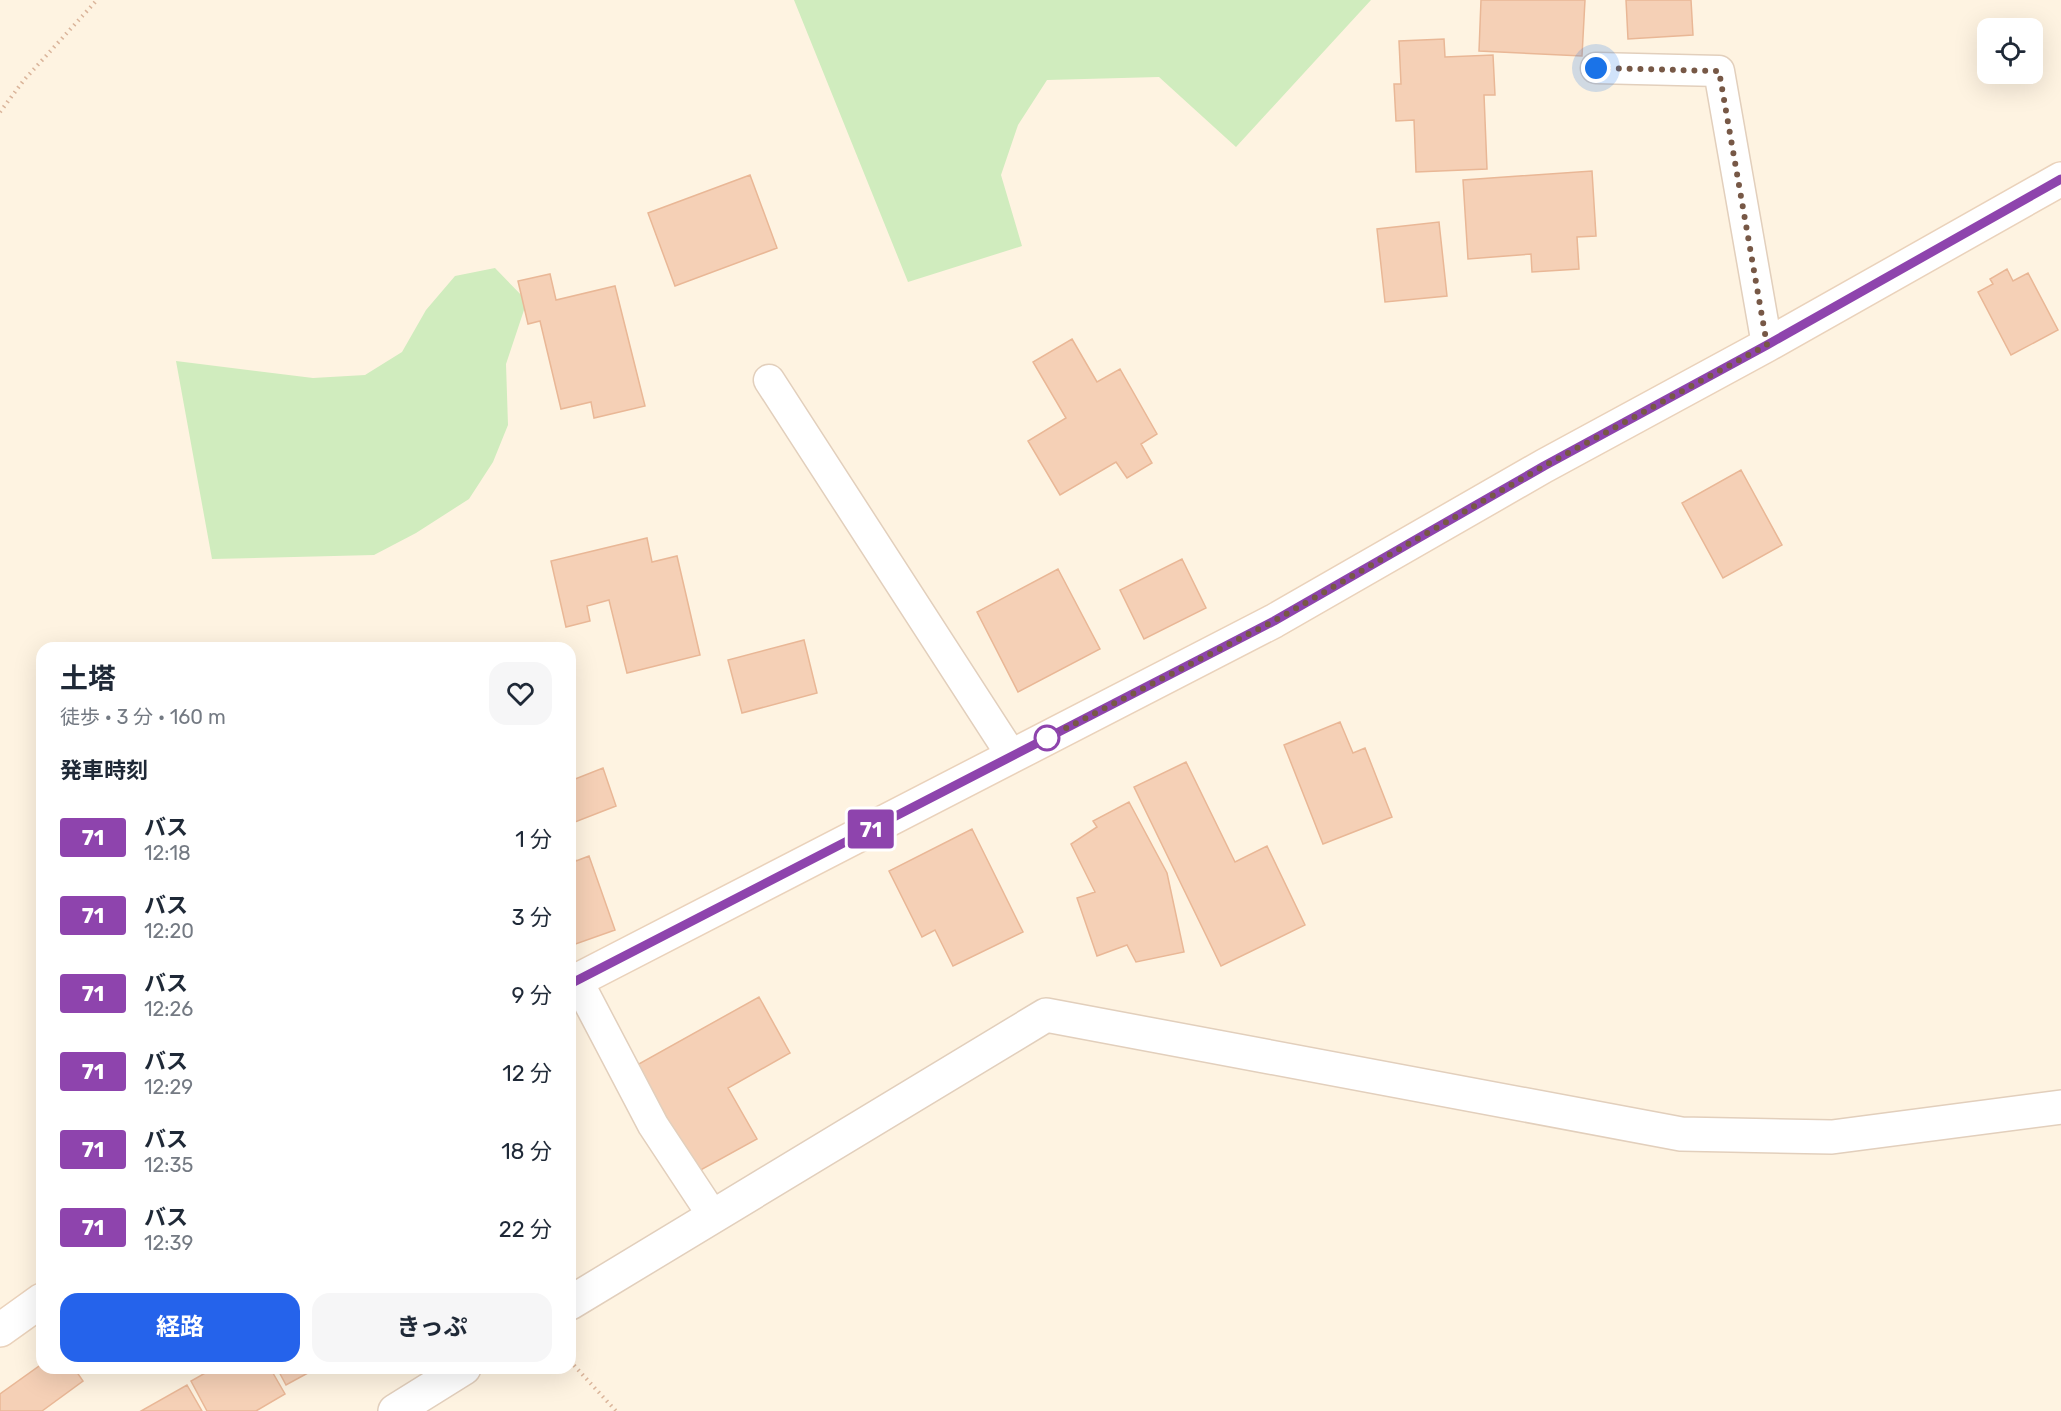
<!DOCTYPE html>
<html lang="ja">
<head>
<meta charset="utf-8">
<style>
  :root { --surface:#fff; --page:#f6f6f7; --text:#1f2937; --muted:#747a83; --accent:#2563eb }
  body { margin:0; font-family:Rubik,"Noto Sans JP",sans-serif; background:var(--page); color:var(--text); height:100vh; display:flex; flex-direction:column; font-size:22px; white-space:nowrap }
  * { box-sizing:border-box; margin:0 }
  p { font-size:20px; color:var(--muted) }
  .icon { flex:none; width:33px; height:33px; fill:none; stroke:currentColor; stroke-width:2; stroke-linecap:round; stroke-linejoin:round }
  .map { position:relative; flex:1; overflow:hidden }
  .sheet { position:absolute; left:36px; top:642px; width:540px; height:732px; display:flex; flex-direction:column; background:var(--surface); border-radius:18px; box-shadow:0 6px 24px #0002 }
  .sheet>* { flex:none }
  .badge { padding:0 12px; border-radius:4px; font-size:21px; line-height:39px }
  .tools { position:absolute; left:1977px; top:18px; display:grid; gap:12px }
  .tools a { display:grid; place-items:center; width:66px; height:66px; border-radius:12px; background:var(--surface); box-shadow:0 6px 24px #0002; font-size:30px }
  .you { position:absolute; width:30px; height:30px; margin:-15px; border:4px solid #fff; border-radius:50%; background:#1a73e8; box-shadow:0 0 0 9px #1a73e833 }
  .map>.badge { position:absolute; translate:-50% -50%; box-shadow:0 0 0 3px #fff }
  h2 { padding:0 24px; font-size:22px; line-height:54px }
  .round { display:grid; place-items:center; flex:none; width:63px; height:63px; border-radius:18px; background:var(--page) }
  .summary { display:flex; align-items:center; justify-content:space-between; height:102px; padding:0 24px }
  h1 { font-size:28px; font-weight:700; line-height:45px }
  .button { display:flex; gap:12px; margin-top:auto; padding:12px 24px }
  .button a { flex:1; height:69px; border-radius:18px; background:var(--accent); color:#fff; font-size:24px; font-weight:700; line-height:69px; text-align:center }
  .button a+a { background:var(--page); color:var(--text) }
  ul { padding:0; list-style:none }
  li { display:flex; align-items:center; gap:18px; height:78px; padding:0 24px }
  li div { flex:1 }
  li b { display:block; font-size:22px }
  li em { font-style:normal }
  li .badge { min-width:66px; font-weight:700; text-align:center }
  .map>svg:first-child { display:block }
  .green { fill:#d0ecbe }
  .building { fill:#f5d0b6; stroke:#e9b796; stroke-width:1.5 }
  .lines { fill:none; stroke-linecap:round; stroke-linejoin:round }
  .lane-casing { stroke:#e2cfbc; stroke-width:33 }
  .street-casing { stroke:#e2cfbc; stroke-width:36 }
  .secondary-casing { stroke:#ead2bb; stroke-width:36 }
  .path { stroke:#dab49a; stroke-width:4; stroke-dasharray:1.5 4.5; stroke-linecap:butt }
  .lane { stroke:#fff; stroke-width:30 }
  .street { stroke:#fff; stroke-width:33 }
  .secondary { stroke:#fff; stroke-width:33 }
  .line-casing { stroke:#fff; stroke-width:14 }
  .line { stroke:#8e44ad; stroke-width:9 }
  .walk { stroke:#775846; stroke-width:6; stroke-dasharray:0 10.8 }
  .stop-dot { fill:#fff; stroke:#8e44ad; stroke-width:3 }
</style>
</head>
<body>
<div class="map">
<svg width="2061" height="1411" viewBox="0 0 2061 1411">
  <rect width="100%" height="100%" fill="#fef3e1"/>
  <path class="green" d="M 794,0 L 1371,0 L 1236,147 L 1159,77 L 1047,80 L 1018,125 L 1001,175 L 1022,246 L 908,282 Z
    M 495,268 L 527,301 L 506,364 L 508,425 L 493,462 L 469,499 L 416,533 L 374,555 L 212,559 L 176,361 L 313,378 L 365,375 L 402,352 L 426,310 L 455,276 Z"/>
  <path class="building" d="M 1481,0 L 1585,0 L 1582,56 L 1479,51 Z
    M 1626,0 L 1691,0 L 1693,35 L 1628,39 Z
    M 1444,39 L 1445,57 L 1493,55 L 1495,95 L 1484,95 L 1487,169 L 1416,172 L 1414,120 L 1396,121 L 1394,84 L 1401,84 L 1399,41 Z
    M 1592,171 L 1596,236 L 1577,237 L 1579,269 L 1532,272 L 1531,254 L 1468,259 L 1463,180 Z
    M 750,175 L 777,248 L 675,286 L 648,213 Z
    M 1439,222 L 1447,296 L 1385,302 L 1377,229 Z
    M 2007,269 L 2013,281 L 2028,273 L 2058,330 L 2011,355 L 1978,292 L 1993,284 L 1990,279 Z
    M 550,274 L 556,300 L 615,286 L 645,406 L 594,418 L 591,402 L 561,409 L 540,321 L 528,324 L 518,281 Z
    M 1072,339 L 1097,382 L 1120,369 L 1157,434 L 1141,444 L 1152,463 L 1127,478 L 1116,462 L 1060,495 L 1028,441 L 1066,418 L 1033,362 Z
    M 1741,470 L 1782,545 L 1723,578 L 1682,503 Z
    M 647,538 L 652,562 L 677,556 L 700,655 L 627,673 L 609,600 L 587,606 L 590,621 L 566,627 L 551,561 Z
    M 1182,559 L 1206,608 L 1144,639 L 1120,590 Z
    M 1058,569 L 1100,649 L 1018,692 L 977,612 Z
    M 804,640 L 817,693 L 742,713 L 728,660 Z
    M 1340,722 L 1353,753 L 1365,748 L 1392,817 L 1323,844 L 1284,745 Z
    M 1186,762 L 1235,862 L 1267,846 L 1305,925 L 1221,966 L 1134,787 Z
    M 603,768 L 616,806 L 570,824 L 570,781 Z
    M 1129,802 L 1167,873 L 1184,952 L 1136,962 L 1127,945 L 1097,956 L 1077,898 L 1095,892 L 1071,844 L 1097,827 L 1093,821 Z
    M 972,829 L 1023,932 L 953,966 L 935,930 L 922,937 L 889,871 Z
    M 570,845 L 576,861 L 589,856 L 615,930 L 570,946 Z
    M 759,997 L 790,1053 L 728,1088 L 757,1139 L 697,1172 L 637,1065 Z
    M 42,1364 L 42,1368 L 74,1368 L 83,1381 L 42,1411 L 0,1411 L 0,1394 Z
    M 214,1368 L 270,1368 L 285,1394 L 256,1411 L 207,1411 L 191,1381 Z
    M 277,1368 L 317,1368 L 286,1385 Z
    M 187,1385 L 202,1411 L 141,1411 Z"/>
  <g class="lines">
    <defs>
      <path id="lane" d="M 1596,68 L 1719,71 L 1767,345
        M 769,380 L 1012,756
        M 577,980 L 653,1125 L 713,1216"/>
      <path id="street" d="M 570,1303 L 1046,1015 L 1681,1134 L 1832,1137 L 2061,1107
        M 395,1411 L 464,1368"/>
      <path id="secondary" d="M 570,984 L 1274,621 L 1544,466 L 1767,345 L 2061,179
        M 0,1330 L 42,1300"/>
    </defs>
    <use href="#lane" class="lane-casing"/>
    <use href="#street" class="street-casing"/>
    <use href="#secondary" class="secondary-casing"/>
    <path class="path" d="M 0,112 L 24,80 L 97,0
      M 570,1361 L 616,1411"/>
    <use href="#lane" class="lane"/>
    <use href="#street" class="street"/>
    <use href="#secondary" class="secondary"/>
  </g>
  <g class="lines">
    <defs>
      <path id="line" d="M 570,984 L 1274,621 L 1544,466 L 1767,345 L 2061,179"/>
    </defs>
    <use href="#line" class="line-casing"/>
    <use href="#line" class="line"/>
    <path class="walk" d="M 1047,738 L 1274,621 L 1544,466 L 1767,345 L 1719,71 L 1596,68"/>
  </g>
  <circle class="stop-dot" cx="1047" cy="738" r="12"/>
</svg>
<div class="tools">
<a><svg class="icon" aria-label="locate" viewBox="0 0 24 24"><circle cx="12" cy="12" r="6"/><path d="M12 2v4M12 18v4M2 12h4M18 12h4"/></svg></a>
</div>
<div class="you" style="left:1596px;top:68px"></div>
<b class="badge" style="left:871px;top:829px;background:#8e44ad;color:#fff">71</b>
<section class="sheet">
<div class="summary"><div><h1>土塔</h1><p>徒歩 · 3 分 · 160 m</p></div><a class="round"><svg class="icon" aria-label="heart" viewBox="0 0 24 24"><path d="M12 20l-8-8c-3-5 5-10 8-4 3-6 11-1 8 4z"/></svg></a></div>
<h2>発車時刻</h2>
<ul>
<li><span class="badge" style="background:#8e44ad;color:#fff">71</span><div><b>バス</b><p>12:18</p></div><em>1 分</em></li>
<li><span class="badge" style="background:#8e44ad;color:#fff">71</span><div><b>バス</b><p>12:20</p></div><em>3 分</em></li>
<li><span class="badge" style="background:#8e44ad;color:#fff">71</span><div><b>バス</b><p>12:26</p></div><em>9 分</em></li>
<li><span class="badge" style="background:#8e44ad;color:#fff">71</span><div><b>バス</b><p>12:29</p></div><em>12 分</em></li>
<li><span class="badge" style="background:#8e44ad;color:#fff">71</span><div><b>バス</b><p>12:35</p></div><em>18 分</em></li>
<li><span class="badge" style="background:#8e44ad;color:#fff">71</span><div><b>バス</b><p>12:39</p></div><em>22 分</em></li>
</ul>
<div class="button"><a>経路</a><a>きっぷ</a></div>
</section>
</div>
</body>
</html>
